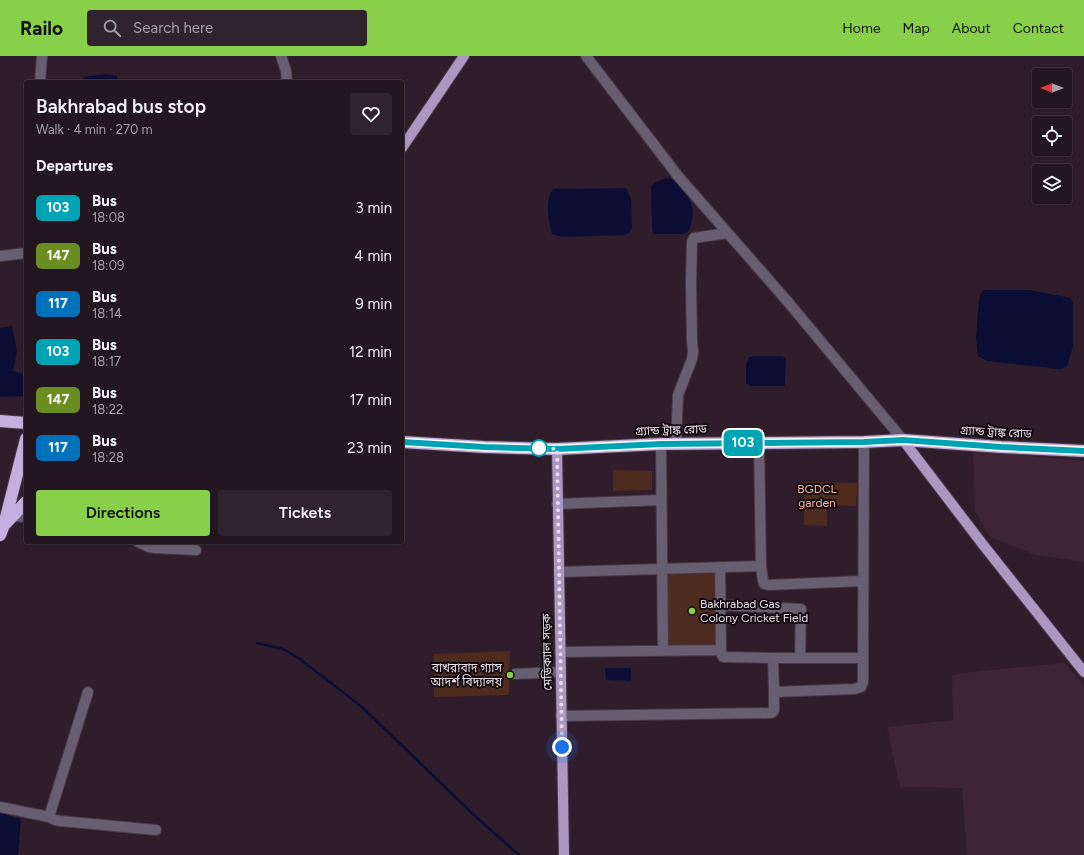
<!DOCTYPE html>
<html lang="en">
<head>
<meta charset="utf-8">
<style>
  :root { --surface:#241620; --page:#30232d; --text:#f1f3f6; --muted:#a39fa5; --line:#41353e; --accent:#88cf4a }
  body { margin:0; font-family:Figtree,"Noto Sans Bengali",sans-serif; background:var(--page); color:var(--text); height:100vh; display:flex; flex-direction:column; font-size:15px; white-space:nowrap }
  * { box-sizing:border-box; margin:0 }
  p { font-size:13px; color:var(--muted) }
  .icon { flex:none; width:22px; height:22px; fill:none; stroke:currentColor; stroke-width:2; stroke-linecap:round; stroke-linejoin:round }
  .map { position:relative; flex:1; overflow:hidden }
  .sheet { position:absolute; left:24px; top:24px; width:380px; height:464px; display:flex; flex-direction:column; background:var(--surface); border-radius:4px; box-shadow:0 1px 3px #0004,0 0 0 1px var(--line) }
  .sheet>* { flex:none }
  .badge { padding:0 8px; border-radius:6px; font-size:14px; line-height:26px }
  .needle { width:26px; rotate:270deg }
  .fabs { position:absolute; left:1032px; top:12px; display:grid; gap:8px }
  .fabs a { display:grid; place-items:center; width:40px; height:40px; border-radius:4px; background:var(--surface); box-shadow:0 1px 3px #0004,0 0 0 1px var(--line); font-size:20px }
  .you { position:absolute; width:20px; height:20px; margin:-10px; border:3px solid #fff; border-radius:50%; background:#1a73e8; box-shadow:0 0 0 6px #1a73e833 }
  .map>.badge { position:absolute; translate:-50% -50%; box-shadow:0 0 0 2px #fff }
  h2 { padding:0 12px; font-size:15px; line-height:36px }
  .round { display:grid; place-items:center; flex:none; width:42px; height:42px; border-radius:4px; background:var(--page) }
  .overview { display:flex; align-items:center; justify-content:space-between; height:68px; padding:0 12px }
  h1 { font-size:19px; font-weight:600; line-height:30px }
  .button { display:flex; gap:8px; margin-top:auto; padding:8px 12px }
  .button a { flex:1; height:46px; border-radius:4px; background:var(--accent); color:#111; font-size:16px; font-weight:600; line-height:46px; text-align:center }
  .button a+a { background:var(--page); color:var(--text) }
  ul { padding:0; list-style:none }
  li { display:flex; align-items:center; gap:12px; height:48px; padding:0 12px }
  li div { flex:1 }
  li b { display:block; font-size:15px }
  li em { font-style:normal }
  li .badge { min-width:44px; font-weight:700; text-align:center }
  header { display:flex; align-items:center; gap:24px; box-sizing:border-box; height:56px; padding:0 20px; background:var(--accent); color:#111 }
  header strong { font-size:19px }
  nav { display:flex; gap:22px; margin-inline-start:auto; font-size:14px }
  .search { width:280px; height:36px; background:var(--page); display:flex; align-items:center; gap:10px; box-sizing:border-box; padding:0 14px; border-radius:4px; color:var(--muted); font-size:15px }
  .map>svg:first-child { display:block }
  .built { fill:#3d2536 }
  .green { fill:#4e2b1f }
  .water { fill:#0c0d34 }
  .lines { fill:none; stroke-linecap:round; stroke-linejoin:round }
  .stream { stroke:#0c0d34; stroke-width:2.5 }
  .minor-casing { stroke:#4a3845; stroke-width:12 }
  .major-casing { stroke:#4a3845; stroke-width:12 }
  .highway-casing { stroke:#4a3845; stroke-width:14 }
  .minor { stroke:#675e72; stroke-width:10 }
  .major { stroke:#ab97c1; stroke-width:10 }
  .highway { stroke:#c5aee0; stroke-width:12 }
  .line-casing { stroke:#fff; stroke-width:9 }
  .line { stroke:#00a3b4; stroke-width:6 }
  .walk { stroke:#e9dce5; stroke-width:4; stroke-dasharray:0 7.2 }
  .stop-dot { fill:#fff; stroke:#00a3b4; stroke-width:2 }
  .poi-dot { fill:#88cf4a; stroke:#130b10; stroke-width:1.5 }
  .labels { text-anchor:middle; stroke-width:4; stroke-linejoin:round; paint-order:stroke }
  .street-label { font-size:12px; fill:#e9dce5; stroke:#130b10 }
  .park-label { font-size:12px; fill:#fbb9a2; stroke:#130b10 }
  .poi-label { font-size:12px; fill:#e9dce5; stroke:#130b10; text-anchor:start }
</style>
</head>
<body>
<header>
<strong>Railo</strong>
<div class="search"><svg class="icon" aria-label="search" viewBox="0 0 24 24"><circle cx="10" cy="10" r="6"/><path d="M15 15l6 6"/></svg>Search here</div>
<nav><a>Home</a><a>Map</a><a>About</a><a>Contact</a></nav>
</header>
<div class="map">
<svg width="1084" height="799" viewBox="0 0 1084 799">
  <rect width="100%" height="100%" fill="#301d2b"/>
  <path class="built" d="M 973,395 L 1084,405 L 1084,506 L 1036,499 L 990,481 L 975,455 Z
    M 1064,607 L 1084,629 L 1084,799 L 967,799 L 962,732 L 900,731 L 887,671 L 953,664 L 952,619 L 972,616 Z"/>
  <path class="green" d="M 613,414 L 652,415 L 652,434 L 613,435 Z
    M 804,426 L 857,427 L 856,450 L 827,449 L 827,470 L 804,469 Z
    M 715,517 L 716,591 L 668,591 L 668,518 Z
    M 510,595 L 509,639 L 434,641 L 434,598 Z"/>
  <path class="water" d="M 106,18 L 117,20 L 118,26 L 81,26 L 84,21 Z
    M 667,122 C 674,122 676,126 680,130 C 694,147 696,155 689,175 L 683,178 L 653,178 L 652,170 L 651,130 L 656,126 Z
    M 626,132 L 631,143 L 632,172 L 629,177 L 625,179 L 562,181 L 552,178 C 549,168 544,140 554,133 Z
    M 983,234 L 1029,234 L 1071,242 L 1073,247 L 1073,290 L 1067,311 L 1062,313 L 1058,313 L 987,305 L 978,300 L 976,282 L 979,243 L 980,239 Z
    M 12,270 L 17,295 L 13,315 L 26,319 L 26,340 L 0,341 L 0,272 Z
    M 754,300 L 782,300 L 786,302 L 785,328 L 784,330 L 750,330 L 746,327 L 746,309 L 749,301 Z
    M 605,612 L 631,612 L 631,625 L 606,624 Z
    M 0,757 L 21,763 L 18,799 L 0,799 Z"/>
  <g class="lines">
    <path class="stream" d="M 257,587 L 283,593 L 300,603 L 362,651 L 475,760 L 519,799"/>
    <defs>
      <path id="minor" d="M 281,0 L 286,15 L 287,26
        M 586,0 L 678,120 L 788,246 L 903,384
        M 40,26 L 42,0
        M 0,200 L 26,197
        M 661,388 L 663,595
        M 676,388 L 678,339 L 692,303 L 693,296 L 692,285 L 691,228 L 692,186 L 694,182 L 728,177
        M 557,448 L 661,444
        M 13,460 L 26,461
        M 138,486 L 149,491 L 155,492 L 196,494
        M 761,510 L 763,525 L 764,528 L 768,529 L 863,525
        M 559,516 L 761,510 L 759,386
        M 721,549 L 801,553 L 800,602
        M 721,594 L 722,599 L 723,601 L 773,602 L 774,636 L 854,633 L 861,631 L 863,626 L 863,602 L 864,386
        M 560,596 L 721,594 L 720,511
        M 773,602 L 863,602
        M 515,618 L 560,616
        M 561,660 L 771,657 L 773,656 L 774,654 L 774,636
        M 0,751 L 49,761 L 88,636
        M 49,761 L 55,764 L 61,765 L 156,774"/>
      <path id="major" d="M 402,92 L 464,0
        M 903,384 L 984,490 L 1084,616
        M 557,393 L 564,799"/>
      <path id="highway" d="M 0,365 L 26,367
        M 402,386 L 484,391 L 557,393 L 661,388 L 864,386 L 903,384 L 1001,391 L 1084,395
        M 4,469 L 26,383
        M 0,479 L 4,469 L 26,446"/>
    </defs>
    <use href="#minor" class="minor-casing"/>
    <use href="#major" class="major-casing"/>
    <use href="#highway" class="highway-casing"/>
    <use href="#minor" class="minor"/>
    <use href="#major" class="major"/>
    <use href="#highway" class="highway"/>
  </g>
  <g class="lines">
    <defs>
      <path id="line" d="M 402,386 L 484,391 L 557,393 L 661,388 L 864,386 L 903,384 L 1001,391 L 1084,395"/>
    </defs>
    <use href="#line" class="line-casing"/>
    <use href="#line" class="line"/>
    <path class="walk" d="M 539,392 L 557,393 L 562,691"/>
  </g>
  <circle class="stop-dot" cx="539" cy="392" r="8"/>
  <g class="poi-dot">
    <circle cx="692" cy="555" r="4"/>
    <circle cx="510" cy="619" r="4"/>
  </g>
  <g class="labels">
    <g class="street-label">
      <text transform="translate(671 374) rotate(-2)" y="4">গ্র্যান্ড ট্রাঙ্ক রোড</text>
      <text transform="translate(996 376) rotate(3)" y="4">গ্র্যান্ড ট্রাঙ্ক রোড</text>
      <text transform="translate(547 596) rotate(-91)" y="4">মেডিক্যাল সড়ক</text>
    </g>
    <g class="park-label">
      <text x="817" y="437">BGDCL<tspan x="817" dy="14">garden</tspan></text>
    </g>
    <g class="poi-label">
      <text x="700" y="552">Bakhrabad Gas<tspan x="700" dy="14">Colony Cricket Field</tspan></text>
      <text x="502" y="616" text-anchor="end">বাখরাবাদ গ্যাস<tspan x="502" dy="14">আদর্শ বিদ্যালয়</tspan></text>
    </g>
  </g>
</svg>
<div class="fabs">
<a><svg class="needle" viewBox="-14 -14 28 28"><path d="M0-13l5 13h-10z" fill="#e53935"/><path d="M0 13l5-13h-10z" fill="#a39fa5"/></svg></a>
<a><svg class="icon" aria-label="locate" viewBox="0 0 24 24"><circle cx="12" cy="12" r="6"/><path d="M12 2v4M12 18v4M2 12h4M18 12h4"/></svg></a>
<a><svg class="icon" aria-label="layers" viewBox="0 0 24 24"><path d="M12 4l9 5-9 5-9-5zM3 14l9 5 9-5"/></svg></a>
</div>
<div class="you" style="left:562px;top:691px"></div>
<b class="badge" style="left:743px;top:387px;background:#00a3b4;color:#fff">103</b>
<section class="sheet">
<div class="overview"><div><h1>Bakhrabad bus stop</h1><p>Walk · 4 min · 270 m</p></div><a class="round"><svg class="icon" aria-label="heart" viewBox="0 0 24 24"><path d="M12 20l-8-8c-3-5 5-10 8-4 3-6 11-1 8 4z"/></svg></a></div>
<h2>Departures</h2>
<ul>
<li><span class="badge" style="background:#00a3b4;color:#fff">103</span><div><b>Bus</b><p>18:08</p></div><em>3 min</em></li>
<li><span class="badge" style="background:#6b8e23;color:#fff">147</span><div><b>Bus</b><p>18:09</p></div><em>4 min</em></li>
<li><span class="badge" style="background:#0072bc;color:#fff">117</span><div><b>Bus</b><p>18:14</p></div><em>9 min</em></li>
<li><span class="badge" style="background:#00a3b4;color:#fff">103</span><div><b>Bus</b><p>18:17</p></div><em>12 min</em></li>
<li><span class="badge" style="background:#6b8e23;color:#fff">147</span><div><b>Bus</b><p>18:22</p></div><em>17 min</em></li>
<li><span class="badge" style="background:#0072bc;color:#fff">117</span><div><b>Bus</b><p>18:28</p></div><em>23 min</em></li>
</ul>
<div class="button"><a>Directions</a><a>Tickets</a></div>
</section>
</div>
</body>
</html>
